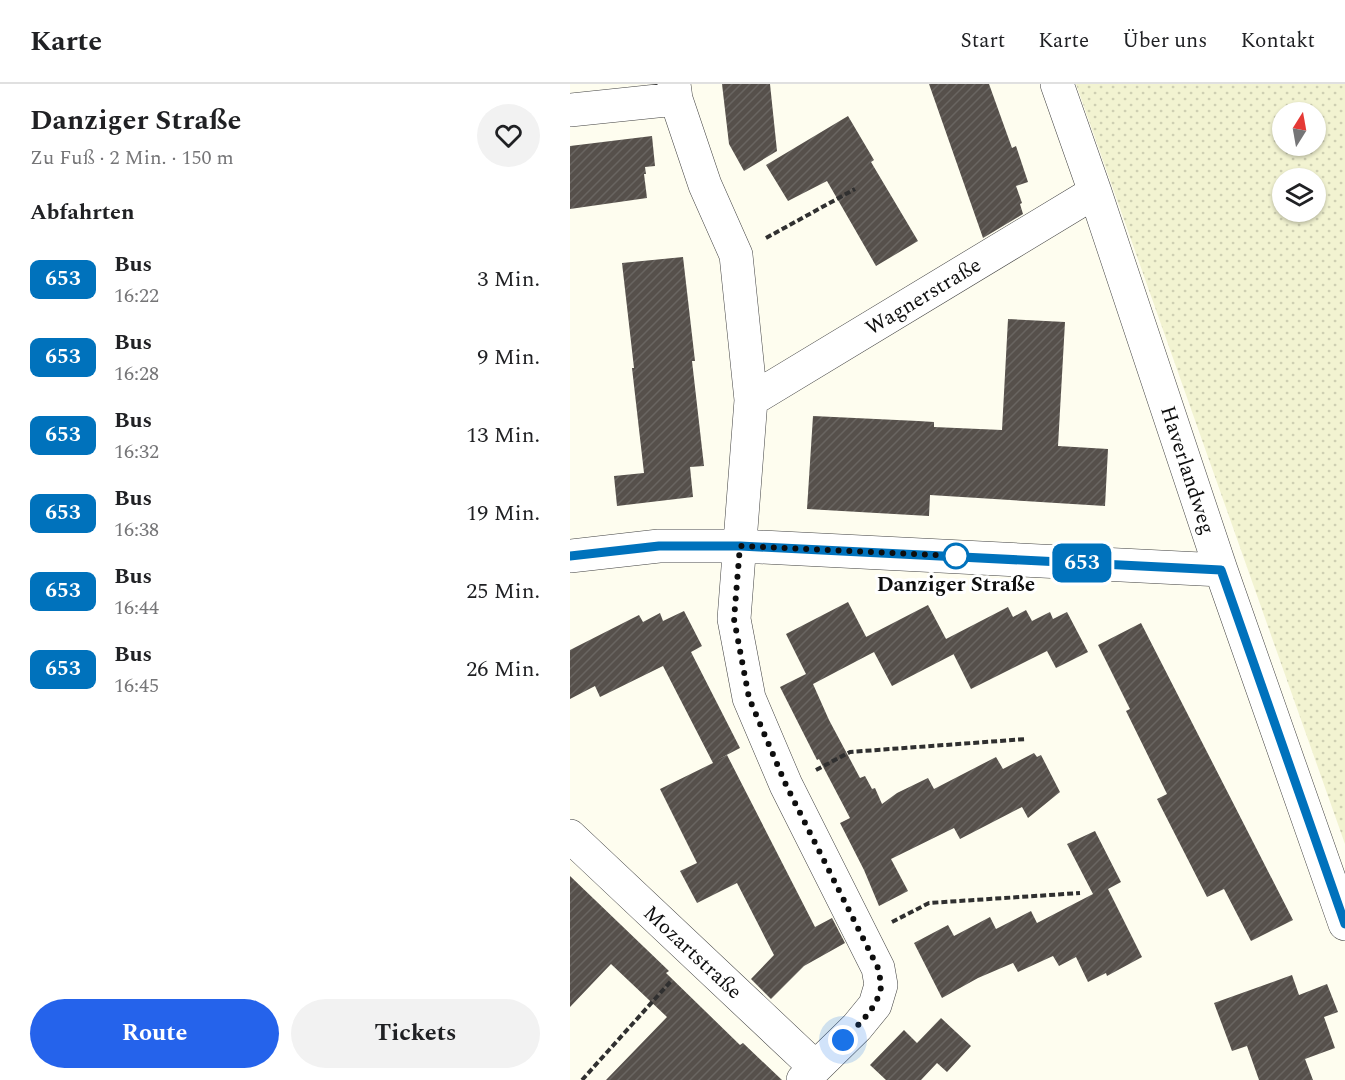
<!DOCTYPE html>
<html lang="de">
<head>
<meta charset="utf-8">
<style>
  :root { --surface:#fff; --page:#f2f2f2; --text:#202124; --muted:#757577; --line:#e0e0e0; --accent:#2563eb }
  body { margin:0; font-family:Spectral,serif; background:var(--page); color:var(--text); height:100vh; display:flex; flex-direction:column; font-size:22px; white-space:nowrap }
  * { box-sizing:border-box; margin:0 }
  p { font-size:20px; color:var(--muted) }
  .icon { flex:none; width:33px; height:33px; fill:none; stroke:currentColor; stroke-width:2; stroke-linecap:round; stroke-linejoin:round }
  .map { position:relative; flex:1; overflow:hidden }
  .side { display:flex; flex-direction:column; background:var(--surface); width:570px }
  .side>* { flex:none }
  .badge { padding:0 12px; border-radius:9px; font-size:21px; line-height:39px }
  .needle { width:39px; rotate:11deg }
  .buttons { position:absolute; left:702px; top:18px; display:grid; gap:12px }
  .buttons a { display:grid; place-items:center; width:54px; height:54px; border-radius:50%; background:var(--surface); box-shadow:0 2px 4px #0004; font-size:30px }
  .you { position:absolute; width:30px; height:30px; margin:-15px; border:4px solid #fff; border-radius:50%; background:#1a73e8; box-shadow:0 0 0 9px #1a73e833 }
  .map>.badge { position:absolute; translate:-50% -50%; box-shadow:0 0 0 3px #fff }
  h2 { padding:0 30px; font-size:22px; line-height:54px }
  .round { display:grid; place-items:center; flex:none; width:63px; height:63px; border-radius:32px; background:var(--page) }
  .headline { display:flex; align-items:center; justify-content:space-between; height:102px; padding:0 30px }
  h1 { font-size:28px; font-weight:700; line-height:45px }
  .primary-button { display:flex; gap:12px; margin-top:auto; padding:12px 30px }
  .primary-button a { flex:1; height:69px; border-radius:36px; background:var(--accent); color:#fff; font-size:24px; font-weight:700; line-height:69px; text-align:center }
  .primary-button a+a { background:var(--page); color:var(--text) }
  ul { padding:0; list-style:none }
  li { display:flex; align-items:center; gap:18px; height:78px; padding:0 30px }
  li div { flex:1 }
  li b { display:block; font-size:22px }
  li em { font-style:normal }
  li .badge { min-width:66px; font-weight:700; text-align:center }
  header { display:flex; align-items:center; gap:36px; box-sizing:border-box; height:84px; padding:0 30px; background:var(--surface); border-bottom:2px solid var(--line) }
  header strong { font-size:28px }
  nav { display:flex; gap:33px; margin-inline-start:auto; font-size:21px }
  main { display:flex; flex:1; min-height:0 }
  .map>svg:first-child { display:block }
  .farmland { fill:url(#farmland-dots); fill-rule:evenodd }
  .building { fill:url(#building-hatch) }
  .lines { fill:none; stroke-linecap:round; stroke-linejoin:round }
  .minor-casing { stroke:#414141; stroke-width:34 }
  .path { stroke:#303030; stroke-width:4; stroke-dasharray:6 3; stroke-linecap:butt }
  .minor { stroke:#fff; stroke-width:33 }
  .line-casing { stroke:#fff; stroke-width:14 }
  .line { stroke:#0072bc; stroke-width:9 }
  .walk { stroke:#0e0e0e; stroke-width:6; stroke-dasharray:0 10.8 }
  .stop-dot { fill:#fff; stroke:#0072bc; stroke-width:3 }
  .labels { text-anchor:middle; stroke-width:6; stroke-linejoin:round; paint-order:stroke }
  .street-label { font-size:21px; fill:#0e0e0e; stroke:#fff }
  .stop-label { font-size:21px; font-weight:bold; fill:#0e0e0e; stroke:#fff }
</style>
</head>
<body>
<header>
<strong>Karte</strong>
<nav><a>Start</a><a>Karte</a><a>Über uns</a><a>Kontakt</a></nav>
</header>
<main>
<section class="side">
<div class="headline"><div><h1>Danziger Straße</h1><p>Zu Fuß · 2 Min. · 150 m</p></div><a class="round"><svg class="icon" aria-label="heart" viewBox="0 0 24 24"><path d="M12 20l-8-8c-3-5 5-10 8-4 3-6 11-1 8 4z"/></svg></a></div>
<h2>Abfahrten</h2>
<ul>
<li><span class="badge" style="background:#0072bc;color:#fff">653</span><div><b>Bus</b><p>16:22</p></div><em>3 Min.</em></li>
<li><span class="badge" style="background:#0072bc;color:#fff">653</span><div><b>Bus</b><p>16:28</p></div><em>9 Min.</em></li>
<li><span class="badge" style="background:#0072bc;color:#fff">653</span><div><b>Bus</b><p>16:32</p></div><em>13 Min.</em></li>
<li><span class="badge" style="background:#0072bc;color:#fff">653</span><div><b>Bus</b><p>16:38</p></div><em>19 Min.</em></li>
<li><span class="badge" style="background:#0072bc;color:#fff">653</span><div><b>Bus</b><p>16:44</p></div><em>25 Min.</em></li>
<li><span class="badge" style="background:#0072bc;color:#fff">653</span><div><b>Bus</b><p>16:45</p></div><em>26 Min.</em></li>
</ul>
<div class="primary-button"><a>Route</a><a>Tickets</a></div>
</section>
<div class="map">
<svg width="775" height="996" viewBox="0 0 775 996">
  <defs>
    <pattern id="farmland-dots" width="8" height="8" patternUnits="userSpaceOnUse" patternTransform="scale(1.5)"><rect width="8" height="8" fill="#f2f3d1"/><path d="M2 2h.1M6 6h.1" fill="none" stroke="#cecfb2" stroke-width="1.8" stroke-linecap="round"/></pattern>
    <pattern id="building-hatch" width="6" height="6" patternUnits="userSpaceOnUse" patternTransform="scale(1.5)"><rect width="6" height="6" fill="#56504b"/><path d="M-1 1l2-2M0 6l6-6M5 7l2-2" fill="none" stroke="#696561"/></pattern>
  </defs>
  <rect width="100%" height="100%" fill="#fefdef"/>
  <path class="farmland" d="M 506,0 L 775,0 L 775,760 L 695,534 ZM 712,28 L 746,28 L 746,62 L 712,62 ZM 712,94 L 746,94 L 746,128 L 712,128 Z"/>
  <path class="building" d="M 152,0 L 200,0 L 207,67 L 174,87 L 159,60 Z
    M 359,0 L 419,0 L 442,64 L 446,62 L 458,98 L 446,102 L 452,119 L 450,120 L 453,130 L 413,154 Z
    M 278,32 L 304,76 L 301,78 L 348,157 L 306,182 L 257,97 L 218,117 L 196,81 Z
    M 82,52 L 85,82 L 75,83 L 76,90 L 74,90 L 77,114 L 0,125 L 0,62 Z
    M 113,173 L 125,277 L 122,277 L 134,382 L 120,383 L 123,413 L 47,422 L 44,392 L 74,389 L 62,284 L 64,284 L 52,179 Z
    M 438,235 L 495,238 L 488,362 L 538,365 L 535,422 L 360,411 L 359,432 L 237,425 L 243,332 L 348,337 L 364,338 L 364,343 L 432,346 Z
    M 278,518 L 304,568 L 243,600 L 259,636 L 290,694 L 295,692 L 302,705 L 305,704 L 312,720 L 327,709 L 358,694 L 364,705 L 426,673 L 433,685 L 464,669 L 467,673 L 471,671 L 490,708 L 458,734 L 452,723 L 390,755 L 384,744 L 321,775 L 338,807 L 309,822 L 294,786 L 270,739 L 280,734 L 249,675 L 247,676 L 210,603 L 236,590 L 216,550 Z
    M 358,521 L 384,570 L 322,602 L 296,553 Z
    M 438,523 L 443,533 L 456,526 L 462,537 L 480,528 L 483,535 L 497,528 L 518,568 L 486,584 L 477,567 L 401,605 L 376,555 Z
    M 114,527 L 132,562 L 121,568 L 170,664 L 147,676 L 157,671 L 245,843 L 262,834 L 275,859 L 234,882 L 201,915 L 181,895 L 204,871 L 167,799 L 127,819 L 110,787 L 127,779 L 90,705 L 143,679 L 93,582 L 30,613 L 25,602 L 0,615 L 0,566 L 69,531 L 73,538 L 90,529 L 93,537 Z
    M 571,539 L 723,836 L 681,857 L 654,805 L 637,813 L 587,715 L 597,710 L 556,627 L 560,625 L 528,561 Z
    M 525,747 L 551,798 L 538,805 L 572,873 L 537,892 L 536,889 L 518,898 L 506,873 L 489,882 L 483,872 L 448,888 L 443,879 L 408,894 L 372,914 L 344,859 L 378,841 L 384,852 L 420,833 L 426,845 L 461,827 L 467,839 L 523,810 L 497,760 Z
    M 0,792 L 99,887 L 96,889 L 170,961 L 173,959 L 212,996 L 36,996 L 97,933 L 41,880 L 0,923 Z
    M 722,891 L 729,911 L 757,900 L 768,928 L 754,933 L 765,964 L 735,975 L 743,996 L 689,996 L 677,962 L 662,967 L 644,919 Z
    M 371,934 L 401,962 L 377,988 L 367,979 L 351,996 L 316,996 L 300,981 L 334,946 L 347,959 Z"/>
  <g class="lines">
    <defs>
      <path id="minor" d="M 104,0 L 106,15 L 135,101 L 166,171 L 181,316
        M 487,0 L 525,108 L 651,486 L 775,840
        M 0,26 L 106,15
        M 0,472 L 89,462 L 170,462 L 651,486
        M 0,752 L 245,983
        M 233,996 L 287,943 L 305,921 L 311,901 L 308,884 L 216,701 L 179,614 L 164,535 L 181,316 L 525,108"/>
    </defs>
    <use href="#minor" class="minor-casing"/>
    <path class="path" d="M 196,154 L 285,105
      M 246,686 L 280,668 L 456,655
      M 322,838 L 359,819 L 510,809
      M 12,996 L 102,896"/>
    <use href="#minor" class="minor"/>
  </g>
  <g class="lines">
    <defs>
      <path id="line" d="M 0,472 L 89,462 L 170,462 L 651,486 L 775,840"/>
    </defs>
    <use href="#line" class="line-casing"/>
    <use href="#line" class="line"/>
    <path class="walk" d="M 273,956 C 288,941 307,925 311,903 C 311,897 309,890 308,884 L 216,701 L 179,614 L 164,535 L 170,462 L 389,472 L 386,472"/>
  </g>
  <circle class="stop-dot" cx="386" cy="472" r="12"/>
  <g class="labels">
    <g class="street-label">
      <text transform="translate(353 212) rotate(-31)" y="7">Wagnerstraße</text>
      <text transform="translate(618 386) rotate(72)" y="7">Haverlandweg</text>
      <text transform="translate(123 868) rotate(43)" y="7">Mozartstraße</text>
    </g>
    <g class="stop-label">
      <text x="386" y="507">Danziger Straße</text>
    </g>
  </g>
</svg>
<div class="buttons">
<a><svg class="needle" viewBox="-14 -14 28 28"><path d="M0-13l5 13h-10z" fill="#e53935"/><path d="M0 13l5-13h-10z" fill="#757577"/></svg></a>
<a><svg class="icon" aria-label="layers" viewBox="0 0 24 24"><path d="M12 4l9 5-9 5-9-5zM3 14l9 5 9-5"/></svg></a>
</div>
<div class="you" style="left:273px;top:956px"></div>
<b class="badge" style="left:512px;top:479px;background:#0072bc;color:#fff">653</b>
</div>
</main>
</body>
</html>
